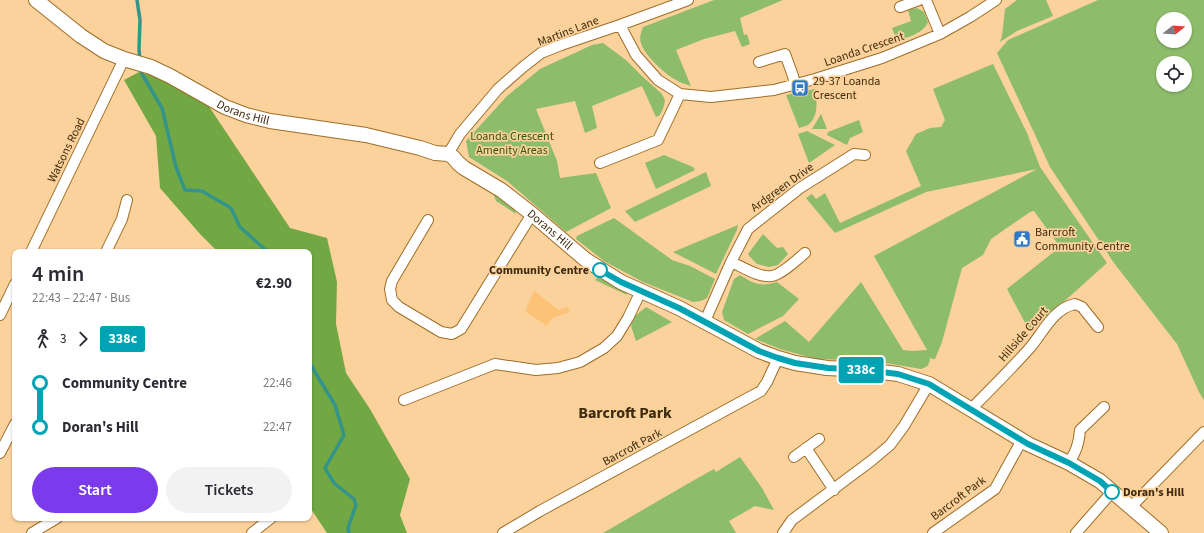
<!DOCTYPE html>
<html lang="en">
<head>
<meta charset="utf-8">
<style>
  :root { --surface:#fff; --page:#f2f2f3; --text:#2b2b33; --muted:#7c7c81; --accent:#7c3aed }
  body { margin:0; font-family:"Source Sans 3",sans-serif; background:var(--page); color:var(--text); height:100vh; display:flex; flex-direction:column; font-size:15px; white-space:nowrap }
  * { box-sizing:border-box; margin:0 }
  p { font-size:13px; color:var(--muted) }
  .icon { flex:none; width:22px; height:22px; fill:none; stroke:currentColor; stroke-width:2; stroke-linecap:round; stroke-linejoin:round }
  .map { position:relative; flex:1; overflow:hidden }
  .side { position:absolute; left:12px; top:249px; width:300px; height:272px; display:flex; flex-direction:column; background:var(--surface); border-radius:8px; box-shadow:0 1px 3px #0004 }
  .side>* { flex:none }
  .badge { padding:0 8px; border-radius:3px; font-size:14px; line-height:26px }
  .needle { width:26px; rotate:73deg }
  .buttons { position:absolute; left:1156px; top:12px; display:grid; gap:8px }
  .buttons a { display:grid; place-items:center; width:36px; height:36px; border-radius:50%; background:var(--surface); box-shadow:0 1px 3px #0004; font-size:20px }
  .map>.badge { position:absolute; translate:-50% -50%; box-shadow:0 0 0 2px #fff }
  .legs { display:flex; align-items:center; gap:6px; height:44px; padding:0 20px; font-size:13px }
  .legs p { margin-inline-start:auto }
  .head { display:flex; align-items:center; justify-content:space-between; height:68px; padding:0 20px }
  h1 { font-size:22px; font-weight:600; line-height:30px }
  .cta { display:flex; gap:8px; margin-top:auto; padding:8px 20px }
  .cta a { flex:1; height:46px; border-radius:24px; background:var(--accent); color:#fff; font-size:16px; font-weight:600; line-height:46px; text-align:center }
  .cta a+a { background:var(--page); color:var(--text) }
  ul { padding:0 20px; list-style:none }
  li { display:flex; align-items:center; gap:14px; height:44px; font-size:15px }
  li i { display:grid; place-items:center; width:6px; height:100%; margin:0 5px; background:currentColor }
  li i::after { content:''; width:10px; height:10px; margin:-5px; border:3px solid; border-radius:50%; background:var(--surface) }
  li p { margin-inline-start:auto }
  li:first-child i { background:linear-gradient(#0000 50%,currentColor 0) }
  li:last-child i { background:linear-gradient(currentColor 50%,#0000 0) }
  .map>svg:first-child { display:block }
  .built { fill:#fcc377 }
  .green { fill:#8dbc6b; fill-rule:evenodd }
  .forest { fill:#71a843 }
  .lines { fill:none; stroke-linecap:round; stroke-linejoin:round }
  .stream { stroke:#359489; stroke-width:3.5 }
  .street-casing { stroke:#9e6e27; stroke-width:12 }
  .secondary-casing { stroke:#9e6e27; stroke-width:16 }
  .street { stroke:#fff; stroke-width:10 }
  .secondary { stroke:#fff; stroke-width:14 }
  .line-1-casing { stroke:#fff; stroke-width:9 }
  .line-1 { stroke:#00a3b4; stroke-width:6 }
  .stop-1-dot { fill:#fff; stroke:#00a3b4; stroke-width:2 }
  .labels { text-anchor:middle; stroke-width:3.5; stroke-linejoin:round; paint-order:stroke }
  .street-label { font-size:12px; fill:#3e2a0c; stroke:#fbd19c }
  .poi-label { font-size:12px; fill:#3e2a0c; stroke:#fbd19c; text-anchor:start }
  .park-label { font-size:12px; fill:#30540c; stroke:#fbd19c }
  .stop-label { font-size:12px; font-weight:bold; fill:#3e2a0c; stroke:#fbd19c; text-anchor:end }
  .district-label { font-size:16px; font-weight:bold; fill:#3e2a0c; stroke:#fbd19c }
</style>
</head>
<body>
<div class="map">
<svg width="1204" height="533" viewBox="0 0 1204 533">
  <rect width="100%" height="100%" fill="#fbd19c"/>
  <path class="built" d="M 534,291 L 559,310 L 567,307 L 570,312 L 552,318 L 547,326 L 525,311 Z"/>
  <path class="green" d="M 714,0 L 783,0 L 740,18 L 744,35 L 747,34 L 750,44 L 742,47 L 735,31 L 704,39 L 676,50 L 691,86 C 686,84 680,83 676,80 C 665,74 644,55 641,43 C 639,38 641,32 643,27 Z
    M 1017,0 L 1046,0 L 1053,16 L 1017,31 L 1000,42 L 1002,36 L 1005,9 Z
    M 1098,0 L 1204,0 L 1204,400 L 1199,392 L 1177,344 L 1114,263 L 1050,167 L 997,53 L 1008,40 ZM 1163,19 L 1185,19 L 1185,41 L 1163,41 ZM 1163,63 L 1185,63 L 1185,85 L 1163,85 Z
    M 917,8 L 924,12 L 928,22 C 924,33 908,37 897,41 L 892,28 L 911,21 L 908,10 Z
    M 603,43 L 626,60 L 643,77 L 662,94 L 665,100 L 664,106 L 660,115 L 656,117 L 642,86 L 592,106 L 597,128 L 585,133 L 575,101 L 536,109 L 557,161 L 560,178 L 596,173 L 611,208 L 566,232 L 507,181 L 469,157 L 466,141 L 507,96 L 540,69 L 592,45 Z
    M 993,64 L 1027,133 L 1040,167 L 1107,263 L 1030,332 L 1007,289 L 1060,247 L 1034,211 L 1030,212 L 991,239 L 983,255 L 962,268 L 942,342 L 935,359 L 932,359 L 930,357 C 930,364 928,367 921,369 L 874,361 L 816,359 L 780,349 L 755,339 L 785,321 L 809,342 L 861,282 L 903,350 L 913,351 L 927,350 L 874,256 L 1037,169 L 926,192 L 835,233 L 806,198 L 812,194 L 816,199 L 825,193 L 840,223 L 921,186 L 906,151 L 916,134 L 930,128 L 941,127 L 945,120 L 933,89 Z
    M 815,89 C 817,100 819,117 808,125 C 806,126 802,127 799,128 L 786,95 Z
    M 821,114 L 827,129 L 812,129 Z
    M 859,120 L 863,132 L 850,138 L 847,145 L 827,135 L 828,132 Z
    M 807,131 L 835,145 L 809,163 L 798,134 Z
    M 664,155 L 693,167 L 695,170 L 656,189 L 645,163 Z
    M 706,172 L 711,186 L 635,222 L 625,211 Z
    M 493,193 L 515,210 L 516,214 L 496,201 Z
    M 614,218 L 672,260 L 690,266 L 715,279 L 707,298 L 701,301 L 693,302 L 643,282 L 604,261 L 576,239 L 577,236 Z
    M 738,225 L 737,230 L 716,274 L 673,252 Z
    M 763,234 L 777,248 L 783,247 L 788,254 L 778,265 L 769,267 L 757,264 L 751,258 L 748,254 Z
    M 740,275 C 754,284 761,287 777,282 L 799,299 L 783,316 L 748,334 L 724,320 L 722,312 L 734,279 Z
    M 599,276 L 625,290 L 627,295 L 595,280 Z
    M 646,307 L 672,322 L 636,341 L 631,326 L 635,316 Z
    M 740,457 L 762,488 L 774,510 L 755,506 L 729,521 L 736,533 L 603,533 L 689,483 L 714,469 L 716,472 Z"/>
  <path class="forest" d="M 139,72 L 165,79 L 208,105 L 290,228 L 327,238 L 337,282 L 336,324 L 346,373 L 370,409 L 410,479 L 400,515 L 407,533 L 327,533 L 309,506 L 309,252 L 218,252 L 200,234 L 160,188 L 156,136 L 124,80 Z"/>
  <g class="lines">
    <path class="stream" d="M 137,0 L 140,20 L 139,49 L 140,61
      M 141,67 L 142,74 L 162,108 L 176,167 L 185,190 L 202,191 L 231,208 L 240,227 L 268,252
      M 309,362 L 335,405 L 344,435 L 325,468 L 334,483 L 354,499 L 356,505 L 348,528 L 349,533"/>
    <defs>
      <path id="street" d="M 926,0 L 940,34
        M 900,7 L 919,0
        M 620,25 L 636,55 L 658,80 L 680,94 L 711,97 L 774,90 L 815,79 L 882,58 L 940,34 L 970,17 L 996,0
        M 759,62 L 785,54 L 793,76 L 795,84
        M 448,154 L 460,134 L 498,89 L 523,67 L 541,53 L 561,45 L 620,25 L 688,0
        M 600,163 L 658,140 L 680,94
        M 428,220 L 392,281 L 390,289 L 392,300 L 399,307 L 441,332 L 452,334 L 461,329 L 532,214
        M 31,252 L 124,59
        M 106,252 L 122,219 L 127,200
        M 731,262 C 743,267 759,278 772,276 C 781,275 798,259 805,253
        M 0,315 L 15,284
        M 705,321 L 731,262 L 748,229 L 800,188 L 835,166 L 854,154 L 865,155
        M 404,400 L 495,364 L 536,370 L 558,368 L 580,362 L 604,348 L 617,336 L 628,318 L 641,291
        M 971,409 C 990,390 1010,370 1028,350 C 1042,335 1052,309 1075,304 L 1082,307 L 1098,327
        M 806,448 L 834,490
        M 0,453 L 15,424
        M 794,457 L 819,439
        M 1069,463 C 1076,451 1079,444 1080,430 L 1104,407
        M 1130,508 L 1204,432
        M 32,533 L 57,518
        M 252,533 L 271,518
        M 503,533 L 540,511 L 761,391 L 767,382 L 778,358
        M 783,533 L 792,520 L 871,461 L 890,445 L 904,426 L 929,384
        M 933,533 L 995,489 L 1022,440
        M 1076,533 L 1112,492"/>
      <g id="secondary">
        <path id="s1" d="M 36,0 L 81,36 L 104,51 L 124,59 L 151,67 L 170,76 L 225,107 L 246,115 L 270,121 L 366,135 L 420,148 L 435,153 L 448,154 L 453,157 L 458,163 L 464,168 L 501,190 L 532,214 L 586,260 L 621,282 L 679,308 L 735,338 L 759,351 L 778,358 L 795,363 L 827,368 L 865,370 L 898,374 L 929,384 L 1028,444 L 1069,463 L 1100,481 L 1161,533"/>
      </g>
    </defs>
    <use href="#street" class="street-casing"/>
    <use href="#secondary" class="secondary-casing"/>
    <use href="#street" class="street"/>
    <use href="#secondary" class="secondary"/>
  </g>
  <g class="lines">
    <defs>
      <path id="line-1" d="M 600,270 L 621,282 L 679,308 L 759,351 L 778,358 L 795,363 L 828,368 L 865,370 L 898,374 L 929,384 L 1028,444 L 1069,463 L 1100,481 L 1112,492"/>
    </defs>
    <use href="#line-1" class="line-1-casing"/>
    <use href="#line-1" class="line-1"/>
  </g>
  <defs>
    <symbol id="bus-square" viewBox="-11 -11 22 22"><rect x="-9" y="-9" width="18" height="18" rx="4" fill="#2e79c9" stroke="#fbd19c"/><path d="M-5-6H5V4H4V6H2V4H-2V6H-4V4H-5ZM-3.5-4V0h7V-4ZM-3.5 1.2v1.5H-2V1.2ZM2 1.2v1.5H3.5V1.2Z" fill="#fff"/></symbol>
    <symbol id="civic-square" viewBox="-11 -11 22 22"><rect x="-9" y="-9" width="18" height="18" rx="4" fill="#2e79c9" stroke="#fbd19c"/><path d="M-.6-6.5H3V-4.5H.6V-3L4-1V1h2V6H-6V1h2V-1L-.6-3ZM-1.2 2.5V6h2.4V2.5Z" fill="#fff"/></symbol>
  </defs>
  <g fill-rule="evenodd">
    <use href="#bus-square" x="790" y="78" width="20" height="20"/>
    <use href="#civic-square" x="1012" y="229" width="20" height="20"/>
  </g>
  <g class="stop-1-dot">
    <circle cx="600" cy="270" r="7"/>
    <circle cx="1112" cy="492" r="7"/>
  </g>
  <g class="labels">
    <g class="street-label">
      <text transform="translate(568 31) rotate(-21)" y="4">Martins Lane</text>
      <text transform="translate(864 49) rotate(-19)" y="4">Loanda Crescent</text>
      <text dy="4" stroke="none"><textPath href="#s1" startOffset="238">Dorans Hill</textPath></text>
      <text transform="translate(66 150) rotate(-64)" y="4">Watsons Road</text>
      <text transform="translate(782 187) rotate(-36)" y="4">Ardgreen Drive</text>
      <text dy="4" stroke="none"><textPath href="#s1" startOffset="575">Dorans Hill</textPath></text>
      <text transform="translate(1023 334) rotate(-49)" y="4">Hillside Court</text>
      <text transform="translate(632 447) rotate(-28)" y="4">Barcroft Park</text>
      <text transform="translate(958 498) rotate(-37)" y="4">Barcroft Park</text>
    </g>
    <g class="poi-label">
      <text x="813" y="85">29-37 Loanda<tspan x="813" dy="14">Crescent</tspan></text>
      <text x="1035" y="236">Barcroft<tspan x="1035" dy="14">Community Centre</tspan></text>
    </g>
    <g class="park-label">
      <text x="512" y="140">Loanda Crescent<tspan x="512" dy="14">Amenity Areas</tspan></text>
    </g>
    <g class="stop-label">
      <text x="589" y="274">Community Centre</text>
      <text x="1123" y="496" text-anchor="start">Doran's Hill</text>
    </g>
    <g class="district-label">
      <text x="625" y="418">Barcroft Park</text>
    </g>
  </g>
</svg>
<div class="buttons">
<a><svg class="needle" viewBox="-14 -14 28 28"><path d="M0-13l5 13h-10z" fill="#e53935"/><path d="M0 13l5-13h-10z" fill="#7c7c81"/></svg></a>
<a><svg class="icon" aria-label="locate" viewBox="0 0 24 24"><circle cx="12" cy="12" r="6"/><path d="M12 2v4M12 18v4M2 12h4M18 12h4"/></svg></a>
</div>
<b class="badge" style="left:861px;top:370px;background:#00a3b4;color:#fff">338c</b>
<section class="side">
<div class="head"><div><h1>4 min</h1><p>22:43 – 22:47 · Bus</p></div><b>€2.90</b></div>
<div class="legs"><svg class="icon" aria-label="walk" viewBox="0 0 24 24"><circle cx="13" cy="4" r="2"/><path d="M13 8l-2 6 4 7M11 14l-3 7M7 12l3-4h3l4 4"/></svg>3<svg class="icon" aria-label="forward" viewBox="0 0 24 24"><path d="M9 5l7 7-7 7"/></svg><b class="badge" style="background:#00a3b4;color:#fff">338c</b></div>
<ul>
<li><i style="color:#00a3b4"></i><b>Community Centre</b><p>22:46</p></li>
<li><i style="color:#00a3b4"></i><b>Doran's Hill</b><p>22:47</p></li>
</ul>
<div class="cta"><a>Start</a><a>Tickets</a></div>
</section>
</div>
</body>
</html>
